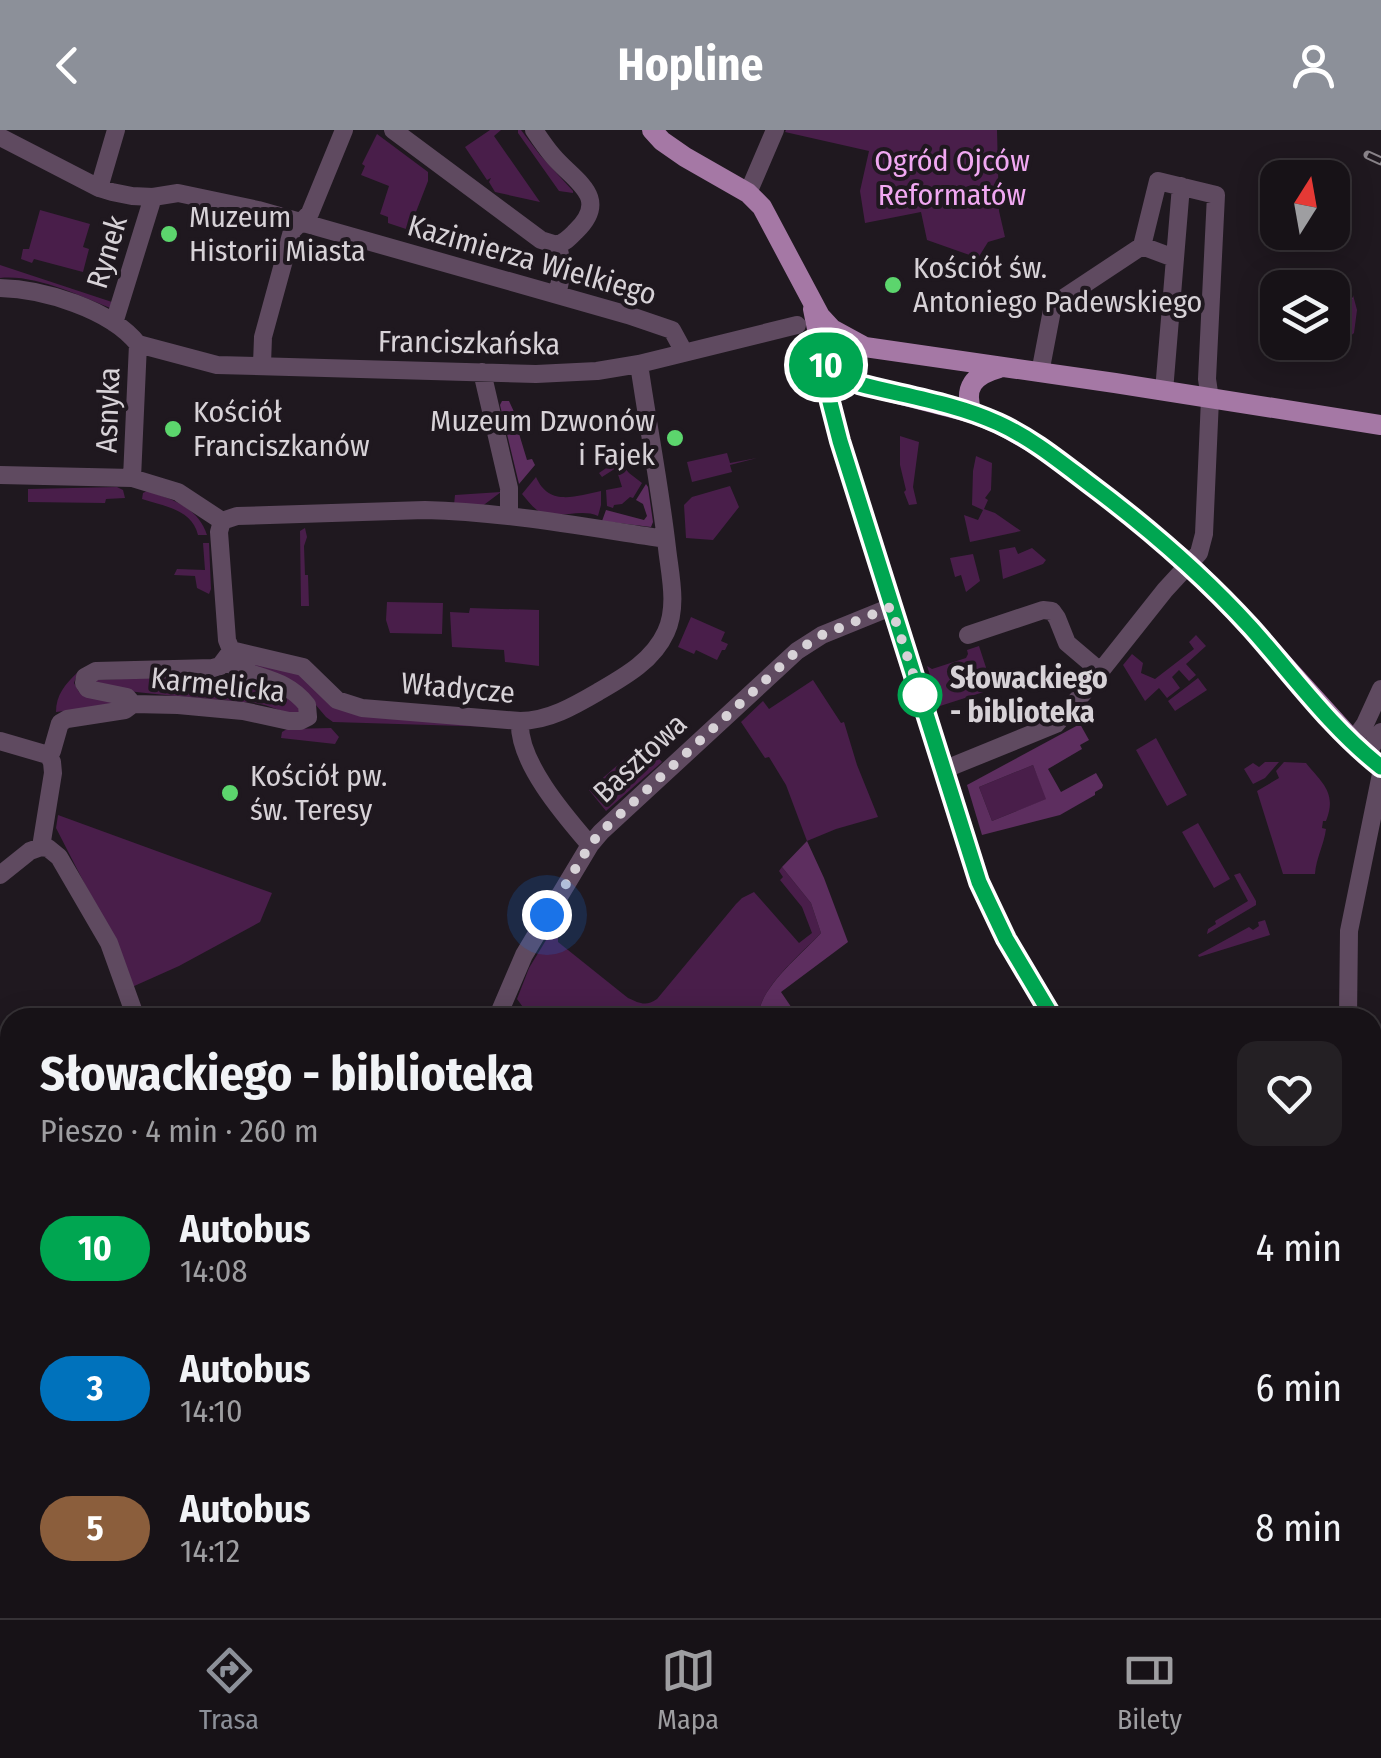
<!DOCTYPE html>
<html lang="pl">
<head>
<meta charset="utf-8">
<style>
  :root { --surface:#171217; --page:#242024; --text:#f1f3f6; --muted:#9e9ea1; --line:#363236; --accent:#8c9099 }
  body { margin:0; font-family:"Fira Sans Condensed",sans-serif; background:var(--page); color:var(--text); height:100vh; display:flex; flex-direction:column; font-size:38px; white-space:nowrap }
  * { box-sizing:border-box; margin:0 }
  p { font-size:32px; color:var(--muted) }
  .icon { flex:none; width:55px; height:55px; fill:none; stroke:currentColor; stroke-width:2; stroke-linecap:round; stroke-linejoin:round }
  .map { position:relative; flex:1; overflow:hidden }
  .side { position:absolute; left:0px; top:878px; width:1382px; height:612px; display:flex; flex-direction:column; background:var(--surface); border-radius:30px 30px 0 0; box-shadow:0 5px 25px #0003,0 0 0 2px var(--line) }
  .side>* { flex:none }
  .badge { padding:0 20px; border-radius:32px; font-size:35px; line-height:65px }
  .needle { width:65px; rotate:11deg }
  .buttons { position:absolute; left:1260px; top:30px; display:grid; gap:20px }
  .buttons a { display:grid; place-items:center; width:90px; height:90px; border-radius:20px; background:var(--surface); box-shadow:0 5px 25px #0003,0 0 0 2px var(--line); font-size:50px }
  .you { position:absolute; width:50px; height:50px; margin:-25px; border:8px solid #fff; border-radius:50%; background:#1a73e8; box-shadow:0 0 0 15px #1a73e833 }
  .map>.badge { position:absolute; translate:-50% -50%; box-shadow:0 0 0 5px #fff }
  .round { display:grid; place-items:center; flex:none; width:105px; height:105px; border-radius:20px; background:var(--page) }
  .head { display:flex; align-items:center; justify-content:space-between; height:170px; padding:0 40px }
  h1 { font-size:48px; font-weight:700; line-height:75px }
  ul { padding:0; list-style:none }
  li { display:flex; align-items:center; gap:30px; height:140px; padding:0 40px }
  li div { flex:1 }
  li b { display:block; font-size:38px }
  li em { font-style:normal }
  li .badge { min-width:110px; font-weight:700; text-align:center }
  header { display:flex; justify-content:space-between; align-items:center; height:130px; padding:0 40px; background:var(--accent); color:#fff; font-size:45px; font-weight:700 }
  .tab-bar { display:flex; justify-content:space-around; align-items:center; height:140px; border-top:2px solid var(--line); background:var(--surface); font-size:28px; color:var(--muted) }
  .tab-bar a { display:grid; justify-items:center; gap:5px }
  .tab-bar .current { color:var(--accent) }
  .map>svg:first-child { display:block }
  .green { fill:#491e4a }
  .forest { fill:#5d2e5f; fill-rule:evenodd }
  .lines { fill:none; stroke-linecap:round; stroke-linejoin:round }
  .minor { stroke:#5f4a60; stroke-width:18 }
  .major { stroke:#a578a5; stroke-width:20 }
  .rail-casing { stroke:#888288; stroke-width:9 }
  .rail { stroke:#1f181f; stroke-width:5; stroke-dasharray:15; stroke-linecap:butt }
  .line-casing { stroke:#fff; stroke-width:22 }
  .line { stroke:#00a651; stroke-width:15 }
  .walk { stroke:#d7d2d7; stroke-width:10; stroke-dasharray:0 18 }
  .poi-dot { fill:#5cd56d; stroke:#1f181f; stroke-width:4 }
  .stop-dot { fill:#fff; stroke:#00a651; stroke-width:5 }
  .labels { text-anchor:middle; stroke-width:8; stroke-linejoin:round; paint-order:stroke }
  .park-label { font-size:30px; fill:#f1a8f2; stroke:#1f181f }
  .poi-label { font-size:30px; fill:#d7d2d7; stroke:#1f181f; text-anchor:start }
  .street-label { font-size:30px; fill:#d7d2d7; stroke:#1f181f }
  .stop-label { font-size:30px; font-weight:bold; fill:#d7d2d7; stroke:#1f181f; text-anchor:start }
</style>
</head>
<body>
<header><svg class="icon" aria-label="back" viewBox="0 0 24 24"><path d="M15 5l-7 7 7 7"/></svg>Hopline<svg class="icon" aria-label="person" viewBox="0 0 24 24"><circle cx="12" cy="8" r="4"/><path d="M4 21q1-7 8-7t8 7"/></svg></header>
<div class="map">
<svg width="1381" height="1488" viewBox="0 0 1381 1488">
  <rect width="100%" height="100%" fill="#1f181f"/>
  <path class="green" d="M 490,0 L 501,0 L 494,6 L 540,72 L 495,62 L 489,52 L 491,48 L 487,50 L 465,17 Z
    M 518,0 L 521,0 L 540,25 L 573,61 L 573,63 L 559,61 L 518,3 Z
    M 786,0 L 997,0 L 999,81 L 1005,107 L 988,112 L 978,128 L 927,110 L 921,82 L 865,93 L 860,61 L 869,21 L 785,2 Z
    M 377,4 L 428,42 L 428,51 L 409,100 L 388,93 L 388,87 L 380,84 L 389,56 L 361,45 L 365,36 L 362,34 Z
    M 40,80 L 90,94 L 83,117 L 89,119 L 83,142 L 34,129 L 32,133 L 21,129 L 23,119 L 29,119 Z
    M 0,135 L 115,173 L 113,179 C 80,166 35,144 0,148 Z
    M 1353,165 L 1357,180 L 1354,203 L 1348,208 L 1333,209 L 1332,173 L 1342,176 L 1353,169 Z
    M 900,306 L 919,312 L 913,357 L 917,374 L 909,375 L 904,362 L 906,360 L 900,335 Z
    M 727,323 L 730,333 L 757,328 L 730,335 L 732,342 L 692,352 L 687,332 Z
    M 976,326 L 992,333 L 991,360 L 985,368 L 988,370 L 984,379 L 995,383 L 1021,401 L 970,412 L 964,385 L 978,390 L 983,380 L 972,375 L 973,341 Z
    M 618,330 L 629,343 L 642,353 L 633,368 L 630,367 L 622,374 L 614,375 L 613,378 L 607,376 L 606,360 L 622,357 L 616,338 L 602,347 L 599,343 Z
    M 536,347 C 549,377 576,366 601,361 L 601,375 L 598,386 C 580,378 558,390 540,382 C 533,378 527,370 522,364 Z
    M 730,356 L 739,377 L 713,410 L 686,408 L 684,375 L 692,367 Z
    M 117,357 L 123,360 L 125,368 L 106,369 L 105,373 L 28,372 L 28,359 Z
    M 147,361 C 172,369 198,377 207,405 L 198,405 C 192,379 163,376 142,369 L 143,363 Z
    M 501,362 L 481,377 L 454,375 L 455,365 Z
    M 305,398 L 307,407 L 304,416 L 305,445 L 308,445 L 309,476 L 301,476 L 300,401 Z
    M 203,413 L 209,413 L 211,459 L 209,464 L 197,458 L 195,446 L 174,445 L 177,439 L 205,440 Z
    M 1015,417 L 1018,424 L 1032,418 L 1046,430 L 1043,434 L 1003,449 L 999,420 Z
    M 973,424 L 980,451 L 966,462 L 961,445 L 955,447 L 950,428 Z
    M 387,472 L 443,473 L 442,504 L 390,503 L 386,490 Z
    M 470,478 L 539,480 L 539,536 L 505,532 L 504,520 L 452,517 L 450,482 L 469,483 Z
    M 691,487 L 725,502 L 721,511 L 728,514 L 725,520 L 722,520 L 717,530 L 696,520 L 694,524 L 678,517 Z
    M 1196,505 L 1206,516 L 1186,534 L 1196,545 L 1189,551 L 1179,540 L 1172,547 L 1180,558 L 1167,568 L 1159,558 L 1145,571 L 1123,535 L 1132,524 L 1143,533 L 1141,543 L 1155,549 L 1194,519 L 1189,512 Z
    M 979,516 L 993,559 L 940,576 L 927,536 L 932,539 L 966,528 L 968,524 L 967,520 Z
    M 240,528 L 299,543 L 332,571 L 495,597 L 333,592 L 326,587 L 304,561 L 240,532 Z
    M 78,542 L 74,553 L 79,562 L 124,574 L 56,582 C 56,565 65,554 78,542 Z
    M 145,548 L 249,550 L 297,571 L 300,583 C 284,585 271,575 255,573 C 203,568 151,565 100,557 L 95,555 L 95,550 Z
    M 1198,548 L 1207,560 L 1175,581 L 1168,571 Z
    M 813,550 L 841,593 L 844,592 L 857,635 L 878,687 L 836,699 L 807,711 L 786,655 L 769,627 L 765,628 L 741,592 L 763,571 L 769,579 Z
    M 331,598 L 339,607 L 335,614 L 281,608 L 282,602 L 287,599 Z
    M 1156,608 L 1187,665 L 1167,676 L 1136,620 Z
    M 644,612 L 662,632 L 606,681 L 589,660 Z
    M 1265,632 L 1279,632 L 1265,648 L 1253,654 L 1244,639 L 1253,633 L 1259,637 Z
    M 1284,632 L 1306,633 C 1323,654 1337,663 1326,691 L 1323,691 L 1322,698 L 1326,699 C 1324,715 1316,728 1315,744 L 1283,744 L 1257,661 L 1279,648 L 1276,641 Z
    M 1033,635 L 1047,669 L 992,691 L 979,657 Z
    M 58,685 L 272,763 L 260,792 L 179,836 L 132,857 L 115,813 L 56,698 Z
    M 1198,693 L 1230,749 L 1214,758 L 1182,702 Z
    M 782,737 L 811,773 L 821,803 C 801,824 760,857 758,887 L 540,887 L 528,884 L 517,869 L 529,838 L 551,802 L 558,807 L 558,812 L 628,868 C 639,873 646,877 657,869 L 736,774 L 742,768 L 754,762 L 799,813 L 812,803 L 802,777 L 780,750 L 783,747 L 779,741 Z
    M 1240,743 L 1256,771 L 1256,775 L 1207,804 L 1208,799 L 1216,794 L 1215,791 L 1248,771 L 1234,745 Z
    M 1265,790 L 1270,805 L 1199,827 L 1198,825 L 1249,797 L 1253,800 L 1259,796 L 1258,792 Z
    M 213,1480 L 431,1480 L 441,1488 L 208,1488 Z
    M 768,1480 L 1147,1480 L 1151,1488 L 771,1488 Z"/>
  <path class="forest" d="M 1292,142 L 1307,145 L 1309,149 L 1304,157 L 1278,158 L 1277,199 C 1267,189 1274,168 1275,154 Z
    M 1328,149 L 1347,154 L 1353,169 L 1342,176 L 1333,173 L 1332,158 L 1327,157 Z
    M 502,271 L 509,271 L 515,284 L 518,284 L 523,294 L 517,297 L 527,330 L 532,329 L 535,335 L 519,354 L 500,275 Z
    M 646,354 L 648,357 L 653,392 L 651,397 L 602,391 L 606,380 L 644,390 L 647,386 L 643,374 L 636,370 Z
    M 1080,594 L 1089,610 L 1080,615 L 1082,619 L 1048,639 L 1061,662 L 1096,643 L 1103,655 L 1102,658 L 1095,662 L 1095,665 L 1060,685 L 982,705 L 967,655 ZM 1033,635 L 1046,669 L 992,691 L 979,657 Z
    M 807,711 L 824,748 L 848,812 L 781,862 L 798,887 L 758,887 C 760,857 801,825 821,803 L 811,773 L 782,737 Z
    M 0,1424 L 10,1426 L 10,1480 L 118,1480 L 113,1488 L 0,1488 Z
    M 1147,1480 L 1223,1480 L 1226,1488 L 1151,1488 Z"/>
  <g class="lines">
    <path class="minor" d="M 393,0 L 541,110 L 557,115
      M 534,0 C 540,9 546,18 553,26 C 574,51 611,67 576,101 C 570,107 566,112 557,115
      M 0,7 L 99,58 L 112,62 L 132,66 L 153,67 L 178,63 L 258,80 L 628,185 L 672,200 L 684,222
      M 99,58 L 116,0
      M 748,63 L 775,0
      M 557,115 C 564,132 562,146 557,164
      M 0,158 C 43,159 110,179 138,214
      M 114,193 L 153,67
      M 138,214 L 217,235 L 536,244 L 597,241 L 639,234 L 797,195
      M 865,217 L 824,233 L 830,272 L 840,311 L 979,752 L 1006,809 L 1053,888
      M 262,234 L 263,207 L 292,101 L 310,83 L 344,0
      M 482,242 L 509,358 L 509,385
      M 1040,243 L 1053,175 L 1142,116
      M 1164,261 L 1181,56
      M 0,345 L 132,348 L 178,362 L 222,391
      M 132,348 L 138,214
      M 222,391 L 237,386 L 425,380 C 506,382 585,397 666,409
      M 222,391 L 219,402 L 227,510 L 231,520
      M 968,505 L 1043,480 L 1052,481 L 1057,488 L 1067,513 L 1100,541
      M 231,520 L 303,537 L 337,570 L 362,578 L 520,591 C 548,591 574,576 598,562 C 624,547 653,531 666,502 C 678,476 670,445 667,418 C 660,357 648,296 639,234
      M 133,574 L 127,567 L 88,559 L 84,553 L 85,547 L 96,541 L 213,538 L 220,536 L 229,524
      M 520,591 C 517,631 565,686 590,715
      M 0,611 L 48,625
      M 1353,611 L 1365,594 L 1381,559
      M 48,625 L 52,621 L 60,593 L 67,589 L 125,580 L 133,574 L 178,575 L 243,581 L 289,591 L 300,591 L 308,587 L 307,575 C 284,545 252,550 225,531
      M 1366,625 L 1381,602
      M 943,640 L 1056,594 L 1084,562 L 1165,460 L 1199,423 L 1204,404 L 1210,269 L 1207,249 L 1216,65 L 1158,51 L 1142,116 L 1174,128
      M 41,717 L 48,718 L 59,727 L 109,813 L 136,888
      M 41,717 L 53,643 L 52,632 L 48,625
      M 0,745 L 30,721 L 41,717
      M 497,888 L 524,825 L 590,715 L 601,702 L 797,521 L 822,505 L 891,477
      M 1348,888 L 1349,801 L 1381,644
      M 1372,1348 L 1381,1350
      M 668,1480 L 674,1488
      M 1356,1480 L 1358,1488"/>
    <path class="major" d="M 652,0 L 662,11 L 685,27 L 748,63 L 762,77 L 820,186 L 832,199 L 865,217 L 1115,253 L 1381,295
      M 813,179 L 824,233 L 843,248 L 859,254 L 972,283 L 999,294 L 1040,317 L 1119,376 L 1189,434 L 1249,496 L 1353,611 L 1381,637
      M 972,283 C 963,257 974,245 999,238"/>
    <defs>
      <path id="rail" d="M 1368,25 L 1381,31"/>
    </defs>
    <use href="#rail" class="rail-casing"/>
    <use href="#rail" class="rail"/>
  </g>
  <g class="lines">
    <defs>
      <path id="line" d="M 1053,888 L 1006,809 L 979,752 L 840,311 L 830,272 L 824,232 L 843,248 L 859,254 C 905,266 954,273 998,293 C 1031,308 1058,330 1087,352 C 1146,396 1201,443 1251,498 C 1293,545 1331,598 1381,637"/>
    </defs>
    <use href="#line" class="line-casing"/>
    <use href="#line" class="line"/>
    <path class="walk" d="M 547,785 L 590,715 L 601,702 L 797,521 L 822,505 L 891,477 L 920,565"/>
  </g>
  <g class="poi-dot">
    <circle cx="169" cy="104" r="10"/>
    <circle cx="893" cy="155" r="10"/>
    <circle cx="173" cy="299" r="10"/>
    <circle cx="675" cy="308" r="10"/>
    <circle cx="230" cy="663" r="10"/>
  </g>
  <circle class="stop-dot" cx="920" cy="565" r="20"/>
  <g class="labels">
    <g class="park-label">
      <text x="952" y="41">Ogród Ojców<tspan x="952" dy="34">Reformatów</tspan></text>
    </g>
    <g class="poi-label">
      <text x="189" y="97">Muzeum<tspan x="189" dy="34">Historii Miasta</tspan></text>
      <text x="913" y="148">Kościół św.<tspan x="913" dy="34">Antoniego Padewskiego</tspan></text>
      <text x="193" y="292">Kościół<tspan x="193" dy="34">Franciszkanów</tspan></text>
      <text x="655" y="301" text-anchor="end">Muzeum Dzwonów<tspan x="655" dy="34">i Fajek</tspan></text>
      <text x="250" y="656">Kościół pw.<tspan x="250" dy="34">św. Teresy</tspan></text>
    </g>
    <g class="street-label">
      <text transform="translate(107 122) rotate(-73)" y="10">Rynek</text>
      <text transform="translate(532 130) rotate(16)" y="10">Kazimierza Wielkiego</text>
      <text transform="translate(469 213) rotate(1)" y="10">Franciszkańska</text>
      <text transform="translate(108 280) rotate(-88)" y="10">Asnyka</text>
      <text transform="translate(218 555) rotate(6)" y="10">Karmelicka</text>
      <text transform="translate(458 558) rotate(5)" y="10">Władycze</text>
      <text transform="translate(640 628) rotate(-43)" y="10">Basztowa</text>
    </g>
    <g class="stop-label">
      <text x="950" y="558">Słowackiego<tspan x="950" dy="34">- biblioteka</tspan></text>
    </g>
  </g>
</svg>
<div class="buttons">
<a><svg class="needle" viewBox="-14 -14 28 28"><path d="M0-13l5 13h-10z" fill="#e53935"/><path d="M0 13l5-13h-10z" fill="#9e9ea1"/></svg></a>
<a><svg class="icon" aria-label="layers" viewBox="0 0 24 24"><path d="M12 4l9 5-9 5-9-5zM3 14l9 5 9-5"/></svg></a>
</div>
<div class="you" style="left:547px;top:785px"></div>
<b class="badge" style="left:826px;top:235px;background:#00a651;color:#fff">10</b>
<section class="side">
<div class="head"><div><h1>Słowackiego - biblioteka</h1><p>Pieszo · 4 min · 260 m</p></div><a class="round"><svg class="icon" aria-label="heart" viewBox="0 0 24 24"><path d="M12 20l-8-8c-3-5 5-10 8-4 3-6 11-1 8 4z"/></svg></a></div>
<ul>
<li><span class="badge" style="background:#00a651;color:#fff">10</span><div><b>Autobus</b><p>14:08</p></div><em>4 min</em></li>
<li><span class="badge" style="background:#0072bc;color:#fff">3</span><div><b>Autobus</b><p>14:10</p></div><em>6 min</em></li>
<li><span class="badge" style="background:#8b5e3c;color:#fff">5</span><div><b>Autobus</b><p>14:12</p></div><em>8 min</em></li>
</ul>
</section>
</div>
<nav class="tab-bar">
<a class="current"><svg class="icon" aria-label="directions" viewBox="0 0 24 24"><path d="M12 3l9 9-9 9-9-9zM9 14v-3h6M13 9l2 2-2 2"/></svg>Trasa</a>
<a><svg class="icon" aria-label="map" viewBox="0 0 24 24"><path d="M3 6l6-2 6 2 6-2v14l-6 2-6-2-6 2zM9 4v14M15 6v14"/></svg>Mapa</a>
<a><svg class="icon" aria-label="tickets" viewBox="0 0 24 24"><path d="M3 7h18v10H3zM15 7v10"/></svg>Bilety</a>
</nav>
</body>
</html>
